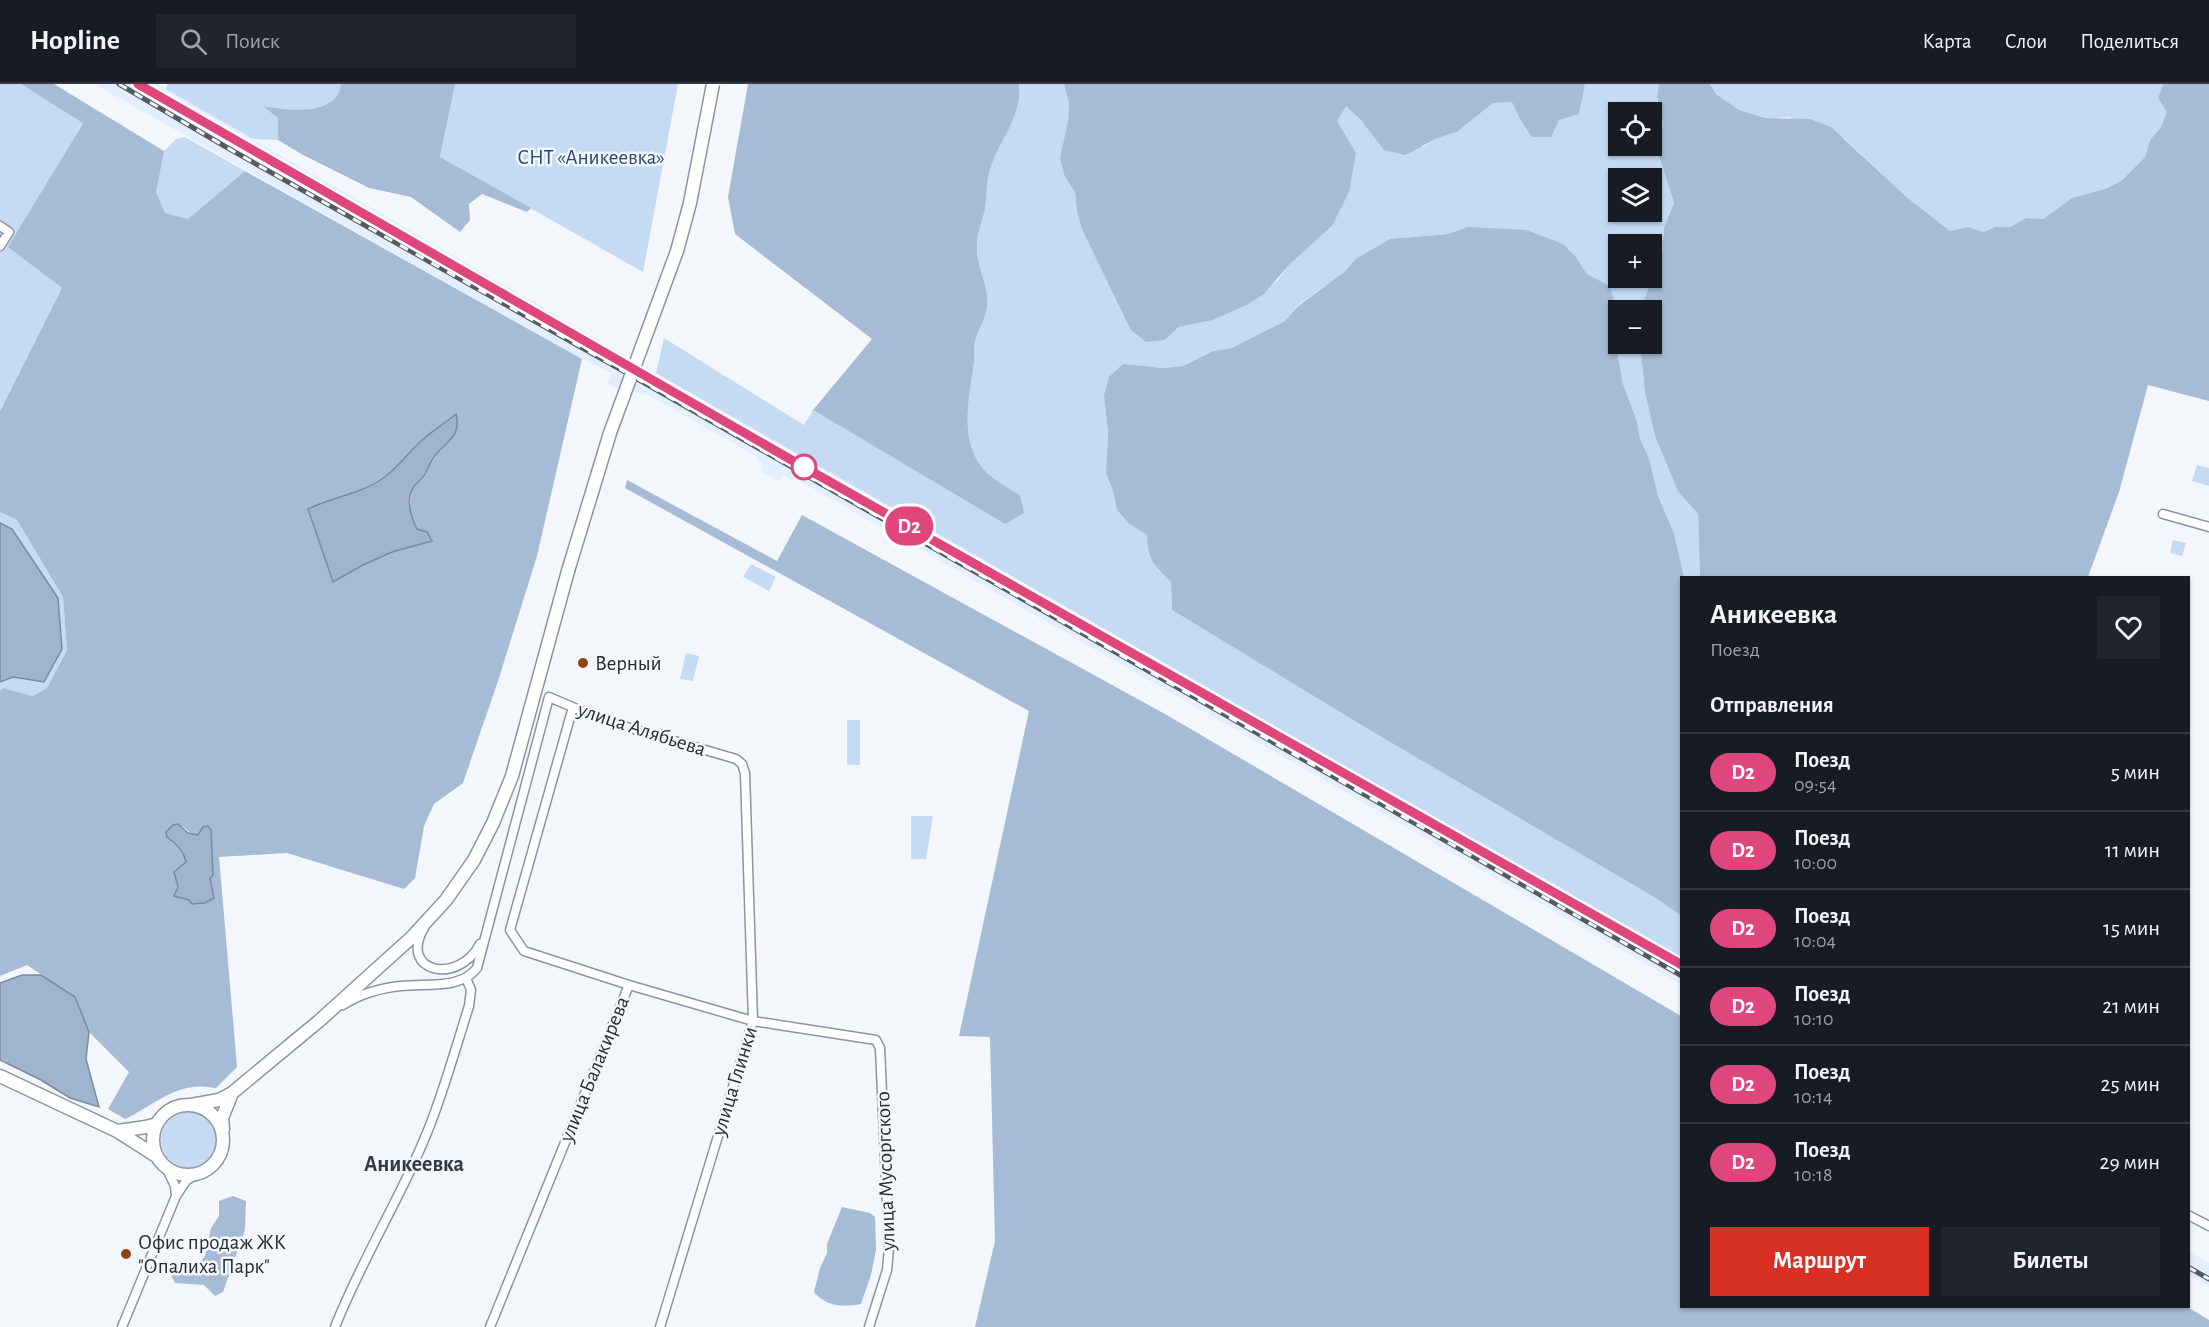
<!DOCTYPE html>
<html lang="ru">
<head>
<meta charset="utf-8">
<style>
  :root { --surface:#171b24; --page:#20242c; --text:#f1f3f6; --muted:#9ea1a6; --line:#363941; --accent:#d93025 }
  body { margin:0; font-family:"Alegreya Sans",sans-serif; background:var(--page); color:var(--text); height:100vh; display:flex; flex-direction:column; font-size:22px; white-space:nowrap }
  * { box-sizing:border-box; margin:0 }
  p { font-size:20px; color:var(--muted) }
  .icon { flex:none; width:33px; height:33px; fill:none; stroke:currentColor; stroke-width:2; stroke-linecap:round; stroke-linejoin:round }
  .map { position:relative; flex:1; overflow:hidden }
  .drawer { position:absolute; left:1680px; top:492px; width:510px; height:732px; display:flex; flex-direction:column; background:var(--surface); border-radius:0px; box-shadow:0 2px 4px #0004 }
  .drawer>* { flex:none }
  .badge { padding:0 12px; border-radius:20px; font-size:21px; line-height:39px }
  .fabs { position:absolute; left:1608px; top:18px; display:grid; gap:12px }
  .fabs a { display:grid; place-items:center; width:54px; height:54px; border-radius:0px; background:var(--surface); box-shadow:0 2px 4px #0004; font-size:30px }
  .map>.badge { position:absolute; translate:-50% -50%; box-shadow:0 0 0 3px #fff }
  h2 { padding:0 30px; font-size:22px; line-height:54px }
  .round { display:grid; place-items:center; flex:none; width:63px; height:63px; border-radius:0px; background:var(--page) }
  .headline { display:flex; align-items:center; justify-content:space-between; height:102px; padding:0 30px }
  h1 { font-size:28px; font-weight:700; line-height:45px }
  .button { display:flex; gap:12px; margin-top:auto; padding:12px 30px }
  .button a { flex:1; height:69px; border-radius:0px; background:var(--accent); color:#fff; font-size:24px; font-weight:700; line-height:69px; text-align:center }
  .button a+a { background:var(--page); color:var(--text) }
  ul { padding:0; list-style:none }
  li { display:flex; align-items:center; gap:18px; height:78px; padding:0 30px; border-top:2px solid var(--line) }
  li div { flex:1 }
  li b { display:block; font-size:22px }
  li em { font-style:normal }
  li .badge { min-width:66px; font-weight:700; text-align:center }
  header { display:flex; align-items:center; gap:36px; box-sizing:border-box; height:84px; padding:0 30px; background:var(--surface); border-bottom:2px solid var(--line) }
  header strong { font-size:28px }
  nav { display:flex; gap:33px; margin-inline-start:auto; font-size:21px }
  .search { width:420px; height:54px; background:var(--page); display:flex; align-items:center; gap:15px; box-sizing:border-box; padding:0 21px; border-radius:0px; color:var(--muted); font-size:22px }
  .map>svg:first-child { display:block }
  .built { fill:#e3efff }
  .green { fill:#c5daf3; fill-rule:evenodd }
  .forest { fill:#a6bbd5; fill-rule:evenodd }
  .water { fill:#9fb4cd; stroke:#7b8b9e; stroke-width:1.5 }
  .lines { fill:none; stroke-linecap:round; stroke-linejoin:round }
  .street-casing { stroke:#8b95a1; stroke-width:11 }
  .secondary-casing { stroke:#8b95a1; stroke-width:15 }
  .street { stroke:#fff; stroke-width:8 }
  .secondary { stroke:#fff; stroke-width:12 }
  .rail-casing { stroke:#565a5f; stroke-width:5 }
  .rail { stroke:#f3f7fc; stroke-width:3; stroke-dasharray:9; stroke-linecap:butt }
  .secondary-bridge-casing { stroke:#8b95a1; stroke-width:15; stroke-linecap:butt }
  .secondary-bridge { stroke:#fff; stroke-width:12 }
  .line-casing { stroke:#fff; stroke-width:14 }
  .line { stroke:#df477c; stroke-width:9 }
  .stop-dot { fill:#fff; stroke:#df477c; stroke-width:3 }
  .poi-dot { fill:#894714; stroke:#f3f7fc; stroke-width:2 }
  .labels { text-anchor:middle; stroke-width:5; stroke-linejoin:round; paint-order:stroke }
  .park-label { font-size:21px; fill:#29486d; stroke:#f3f7fc }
  .poi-label { font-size:21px; fill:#282c31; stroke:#f3f7fc; text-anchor:start }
  .street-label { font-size:21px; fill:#282c31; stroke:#f3f7fc }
  .neighbourhood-label { font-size:22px; font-weight:bold; fill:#323a44; stroke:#f3f7fc }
</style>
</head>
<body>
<header>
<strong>Hopline</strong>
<div class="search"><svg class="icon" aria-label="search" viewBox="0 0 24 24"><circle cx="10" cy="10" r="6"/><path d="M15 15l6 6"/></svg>Поиск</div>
<nav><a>Карта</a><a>Слои</a><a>Поделиться</a></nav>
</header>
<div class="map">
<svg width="2209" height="1243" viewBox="0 0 2209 1243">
  <rect width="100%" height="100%" fill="#f3f7fc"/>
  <path class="built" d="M 94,0 L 158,0 L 656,289 L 1681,874 L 1681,900 L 795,394 L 793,397 L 783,391 L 779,397 L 759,386 L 762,380 L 756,376 L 758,373 L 648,311 L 617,305 L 607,300 L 612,290 L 582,275 Z
    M 2188,1167 L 2209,1179 L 2209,1203 L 2189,1191 Z"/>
  <path class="green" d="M 0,0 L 21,0 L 83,38 L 9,163 L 62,204 L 0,327 Z
    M 167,0 L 341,0 C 337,32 288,26 264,22 L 278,34 L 278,56 L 253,55 L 166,5 Z
    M 455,0 L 678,0 L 643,188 L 440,73 Z
    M 1019,0 L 1064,0 L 1069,19 L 1065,93 L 1075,108 L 1077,127 L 1106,195 L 1165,256 L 1177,243 L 1213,236 L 1247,221 L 1277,197 L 1289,181 L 1332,142 L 1337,36 L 1346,21 L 1361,36 L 1423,63 L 1438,54 L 1457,48 L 1493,19 L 1512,17 L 1520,35 L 1558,36 L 1579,29 L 1585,0 L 1659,0 L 1657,12 L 1663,40 L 1657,66 L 1674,119 L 1664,143 L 1662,170 L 1642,221 L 1641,226 L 1618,226 L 1618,260 L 1640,260 L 1645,308 L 1655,352 L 1678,406 L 1698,430 L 1700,493 L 1684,493 L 1674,449 L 1658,412 L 1649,374 L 1640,355 L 1637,337 L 1623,300 L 1615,255 L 1617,227 L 1610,202 L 1587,190 L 1576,173 L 1467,143 L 1448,150 L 1390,155 L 1357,174 L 1344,188 L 1297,222 L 1285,237 L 1249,256 L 1232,264 L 1213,267 L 1183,282 L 1163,284 L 1123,280 L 1104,311 L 1108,349 L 1106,389 L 1113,407 L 1117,426 L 1129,440 L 1147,451 L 1157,484 L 1171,498 L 1172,526 L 1368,645 L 1659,816 L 1681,832 L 1681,874 L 656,289 L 664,254 L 804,341 L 813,326 L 1005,440 L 1020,411 C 1009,404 995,397 986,388 C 958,359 969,315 974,280 C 975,272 973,264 975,257 C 978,246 986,234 987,223 C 990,203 977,185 977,165 C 976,151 982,139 985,125 C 987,114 986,101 989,89 C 997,58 1023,34 1019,0 ZM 1618,28 L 1652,28 L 1652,62 L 1618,62 ZM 1618,94 L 1652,94 L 1652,128 L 1618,128 ZM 1618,160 L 1652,160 L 1652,194 L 1618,194 Z
    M 1710,0 L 2163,0 L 2158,14 L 2168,27 L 2161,43 L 2150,56 L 2145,73 L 2121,97 L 2105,105 L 2072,114 L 2043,135 L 2026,134 L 2010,143 L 1995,143 L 1984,148 L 1968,143 L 1950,147 L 1909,115 L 1845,55 L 1789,33 L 1765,34 L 1739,26 L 1716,10 Z
    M 185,53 L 245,87 L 188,135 L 165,129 L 156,108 L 160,80 L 164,67 L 176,55 Z
    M 2197,381 L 2209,384 L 2209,402 L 2192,397 Z
    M 0,428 L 17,436 L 63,513 L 67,566 L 47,604 L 33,612 L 3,604 L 0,607 L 0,598 L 13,593 L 44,598 L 12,445 L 0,439 Z
    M 2173,456 L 2186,459 L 2182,472 L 2170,469 Z
    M 751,480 L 776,493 L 769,507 L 743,493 Z
    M 686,569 L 699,572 L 693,597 L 680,595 Z
    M 847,636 L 860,636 L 860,681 L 847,681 Z
    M 911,732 L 933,732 L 926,775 L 911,775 Z
    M161 1056a28 28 0 1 1 56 0a28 28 0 1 1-56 0Z"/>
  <path class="forest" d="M 21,0 L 54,0 L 164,67 L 156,108 L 165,129 L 188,135 L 245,87 L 582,275 L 537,472 L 499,594 L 463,699 L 434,720 L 424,742 L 415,794 L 404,805 L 287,769 L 219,773 L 237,983 L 216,1004 C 209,1003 200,1002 193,1003 C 168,1006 147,1025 125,1035 L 108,1025 L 129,988 L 89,948 L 75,913 L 27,881 L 0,892 L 0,607 L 3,604 L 33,612 L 47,604 L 67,566 L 63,513 L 17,436 L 0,428 L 0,327 L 62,204 L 8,163 L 83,39 ZM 455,350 L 434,372 L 425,390 L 412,406 L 410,426 L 412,435 L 417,445 L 432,457 L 392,468 L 363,481 L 334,498 L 320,419 L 363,405 L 381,396 L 398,383 L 418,359 ZM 182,742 L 193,751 L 198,752 L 203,743 L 210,795 L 174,812 L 186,778 L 185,773 L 176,760 Z
    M 341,0 L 455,0 L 440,73 L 531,124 L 527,128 L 482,110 L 469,120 L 470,136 L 460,148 L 411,113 L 369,104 L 303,71 L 278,56 L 278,34 L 263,22 C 286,26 337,33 341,0 Z
    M 748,0 L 1019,0 C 1023,34 997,58 989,89 C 986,101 987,114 985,125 C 982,139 976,151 977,165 C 977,185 990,203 987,223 C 986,234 978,246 975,257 C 973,264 975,272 974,279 C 969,315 958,359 986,388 C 995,397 1009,404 1020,411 L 1024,429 L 1005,440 L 813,326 L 872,255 L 735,150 L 728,113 Z
    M 1064,0 L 1585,0 L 1579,30 L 1559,36 L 1551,53 L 1532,53 L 1520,35 L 1512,18 L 1493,19 L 1457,48 L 1438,54 L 1405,71 L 1384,66 L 1361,36 L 1346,22 L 1337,37 L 1356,69 L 1349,108 L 1332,142 L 1289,181 L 1264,210 L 1247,221 L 1213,236 L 1178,243 L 1165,256 L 1146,258 L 1131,246 L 1106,195 L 1082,145 L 1077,127 L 1075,108 L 1065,93 L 1060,74 L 1068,38 L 1069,19 Z
    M 1659,0 L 1710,0 L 1716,10 L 1739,26 L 1765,34 L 1810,35 L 1831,43 L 1909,115 L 1950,147 L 1968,143 L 1984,148 L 1995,143 L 2010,143 L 2026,134 L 2043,135 L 2072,114 L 2105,105 L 2121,97 L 2145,73 L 2150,56 L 2161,43 L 2167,28 L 2158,14 L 2163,0 L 2209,0 L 2209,317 L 2148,301 L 2119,408 L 2088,493 L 1700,493 L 1698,430 L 1678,407 L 1655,352 L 1645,308 L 1640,260 L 1652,260 L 1652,226 L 1641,226 L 1642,221 L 1662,170 L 1664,143 L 1674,119 L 1657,66 L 1663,40 L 1657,12 Z
    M 1467,143 L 1526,146 L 1563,160 L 1576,173 L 1587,190 L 1610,202 L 1617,227 L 1615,255 L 1623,300 L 1637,337 L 1640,355 L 1649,374 L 1658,412 L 1674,449 L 1684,493 L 1682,494 L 1681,832 L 1659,816 L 1368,645 L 1172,526 L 1171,498 C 1153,480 1148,476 1147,451 L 1129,440 L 1117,426 L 1113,407 L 1106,389 L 1108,349 L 1104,311 L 1109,293 L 1123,280 L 1163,284 L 1183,282 L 1213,267 L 1232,264 L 1285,237 L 1297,223 L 1344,188 L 1357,174 L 1390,155 L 1448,150 Z
    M 627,396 L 777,477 L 802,431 L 1165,630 L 1681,932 L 1682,1222 L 2186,1222 L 2209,1236 L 2209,1243 L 975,1243 L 995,1157 L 990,953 L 959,952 L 1029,627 L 625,404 Z
    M 233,1112 L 246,1117 L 245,1146 L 223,1208 L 215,1212 L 204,1201 L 175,1199 L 168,1186 L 182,1181 L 196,1183 L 205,1172 L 211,1144 L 219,1132 L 219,1117 Z
    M 842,1123 L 870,1129 L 875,1133 L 876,1166 L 871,1191 L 861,1220 C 844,1223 826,1223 814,1208 L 820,1184 L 827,1169 L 827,1160 Z"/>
  <path class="water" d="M 456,330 C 461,351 449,356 437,369 C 431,375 429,383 425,390 C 422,395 416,399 413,404 C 406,416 411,434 417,445 L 427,448 L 432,457 L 392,468 L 363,481 L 333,498 L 308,425 C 332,413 360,410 382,395 C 397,385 406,371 419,359 C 430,348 444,340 456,330 Z
    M 0,439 L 12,445 L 58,514 L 62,565 L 44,598 L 13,593 L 0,598 Z
    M 178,740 L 188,749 L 198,751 L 203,743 L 208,742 L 211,746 L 213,791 L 210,795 L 214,814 L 205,819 L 192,820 L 189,816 L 174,812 L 178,803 L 174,788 L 186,778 C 184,767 176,759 167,753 L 166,748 L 173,741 Z
    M 22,891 L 41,891 L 75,913 L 89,948 L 86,975 L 99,1023 L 70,1014 L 41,996 L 0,976 L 0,899 Z"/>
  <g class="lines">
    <defs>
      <path id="street" d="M 0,142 L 9,148 L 0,162
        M 2163,430 L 2209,443
        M 573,623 L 510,846 L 524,867 L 629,901 L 753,937 L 876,956 L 880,964 L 889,1164 L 887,1186 L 869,1243
        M 424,844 C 398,888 458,902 480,860
        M 343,921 C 360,910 381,904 401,902 C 426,899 460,906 477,884 L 549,613 L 603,636 L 736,675 L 742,680 L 745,689 L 753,937 L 660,1243
        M 166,1083 L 175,1102 L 176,1112
        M 2188,1131 L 2209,1142
        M 122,1243 L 176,1112 L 186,1097 L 194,1091
        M 335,1243 C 363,1172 405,1107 432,1036 C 446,999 457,960 469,922 L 471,906 L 466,894
        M 490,1243 L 629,901"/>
      <path id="secondary" d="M 0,992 L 117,1047 L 156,1072
        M153 1056a35 35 0 1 1 70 0a35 35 0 1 1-70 0Z
        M 191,1021 L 219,1016 L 232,1009 L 319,937 L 411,854 L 446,816 L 474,776 L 493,739 L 512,692 L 568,487
        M 223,1045 L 222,1034 L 232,1009
        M 118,1047 L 146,1043 L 157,1040"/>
    </defs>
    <use href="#street" class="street-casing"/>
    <use href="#secondary" class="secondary-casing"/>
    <use href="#street" class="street"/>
    <use href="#secondary" class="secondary"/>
    <defs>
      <path id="rail" d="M 119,0 L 226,63 L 641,297 L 1682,892
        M 138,0 L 385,142
        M 1511,784 L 1682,881
        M 2188,1183 L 2209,1195"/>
    </defs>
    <use href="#rail" class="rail-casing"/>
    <use href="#rail" class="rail"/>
    <defs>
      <path id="secondary-bridge" d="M 568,487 L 610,349 L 677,167 L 690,119 L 713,0"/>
    </defs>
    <use href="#secondary-bridge" class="secondary-bridge-casing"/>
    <use href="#secondary-bridge" class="secondary-bridge"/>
  </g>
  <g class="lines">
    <defs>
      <path id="line" d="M 138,0 L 802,382 L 1682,881"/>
    </defs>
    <use href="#line" class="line-casing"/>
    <use href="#line" class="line"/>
  </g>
  <circle class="stop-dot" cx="804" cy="383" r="12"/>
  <g class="poi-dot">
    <circle cx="583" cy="579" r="6"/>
    <circle cx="126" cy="1170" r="6"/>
  </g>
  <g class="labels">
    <g class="park-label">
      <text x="591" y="80">СНТ «Аникеевка»</text>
    </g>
    <g class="poi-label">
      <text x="595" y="586">Верный</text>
      <text x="138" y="1165">Офис продаж ЖК<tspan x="138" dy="24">"Опалиха Парк"</tspan></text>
    </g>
    <g class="street-label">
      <text transform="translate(642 645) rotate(18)" y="7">улица Алябьева</text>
      <text transform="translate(594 985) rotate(-68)" y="7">улица Балакирева</text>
      <text transform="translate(734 997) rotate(-73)" y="7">улица Глинки</text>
      <text transform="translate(885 1087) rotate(-92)" y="7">улица Мусоргского</text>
    </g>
    <g class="neighbourhood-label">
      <text x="414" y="1087">Аникеевка</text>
    </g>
  </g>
</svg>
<div class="fabs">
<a><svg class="icon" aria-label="locate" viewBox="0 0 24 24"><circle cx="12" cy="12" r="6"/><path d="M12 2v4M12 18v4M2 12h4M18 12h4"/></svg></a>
<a><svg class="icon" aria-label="layers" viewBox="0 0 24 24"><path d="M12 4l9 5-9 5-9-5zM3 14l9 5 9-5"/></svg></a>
<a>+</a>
<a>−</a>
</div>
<b class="badge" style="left:909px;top:442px;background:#df477c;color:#fff">D2</b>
<section class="drawer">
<div class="headline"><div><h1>Аникеевка</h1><p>Поезд</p></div><a class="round"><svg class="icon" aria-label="heart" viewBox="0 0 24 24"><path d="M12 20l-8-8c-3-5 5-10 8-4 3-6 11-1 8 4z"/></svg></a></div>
<h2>Отправления</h2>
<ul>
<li><span class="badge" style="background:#df477c;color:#fff">D2</span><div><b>Поезд</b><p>09:54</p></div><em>5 мин</em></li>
<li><span class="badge" style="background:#df477c;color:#fff">D2</span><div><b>Поезд</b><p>10:00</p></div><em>11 мин</em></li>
<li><span class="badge" style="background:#df477c;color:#fff">D2</span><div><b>Поезд</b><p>10:04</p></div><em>15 мин</em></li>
<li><span class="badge" style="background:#df477c;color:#fff">D2</span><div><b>Поезд</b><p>10:10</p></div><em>21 мин</em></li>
<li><span class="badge" style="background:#df477c;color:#fff">D2</span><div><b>Поезд</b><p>10:14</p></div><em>25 мин</em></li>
<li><span class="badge" style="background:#df477c;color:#fff">D2</span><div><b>Поезд</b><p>10:18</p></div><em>29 мин</em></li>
</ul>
<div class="button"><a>Маршрут</a><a>Билеты</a></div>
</section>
</div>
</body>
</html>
